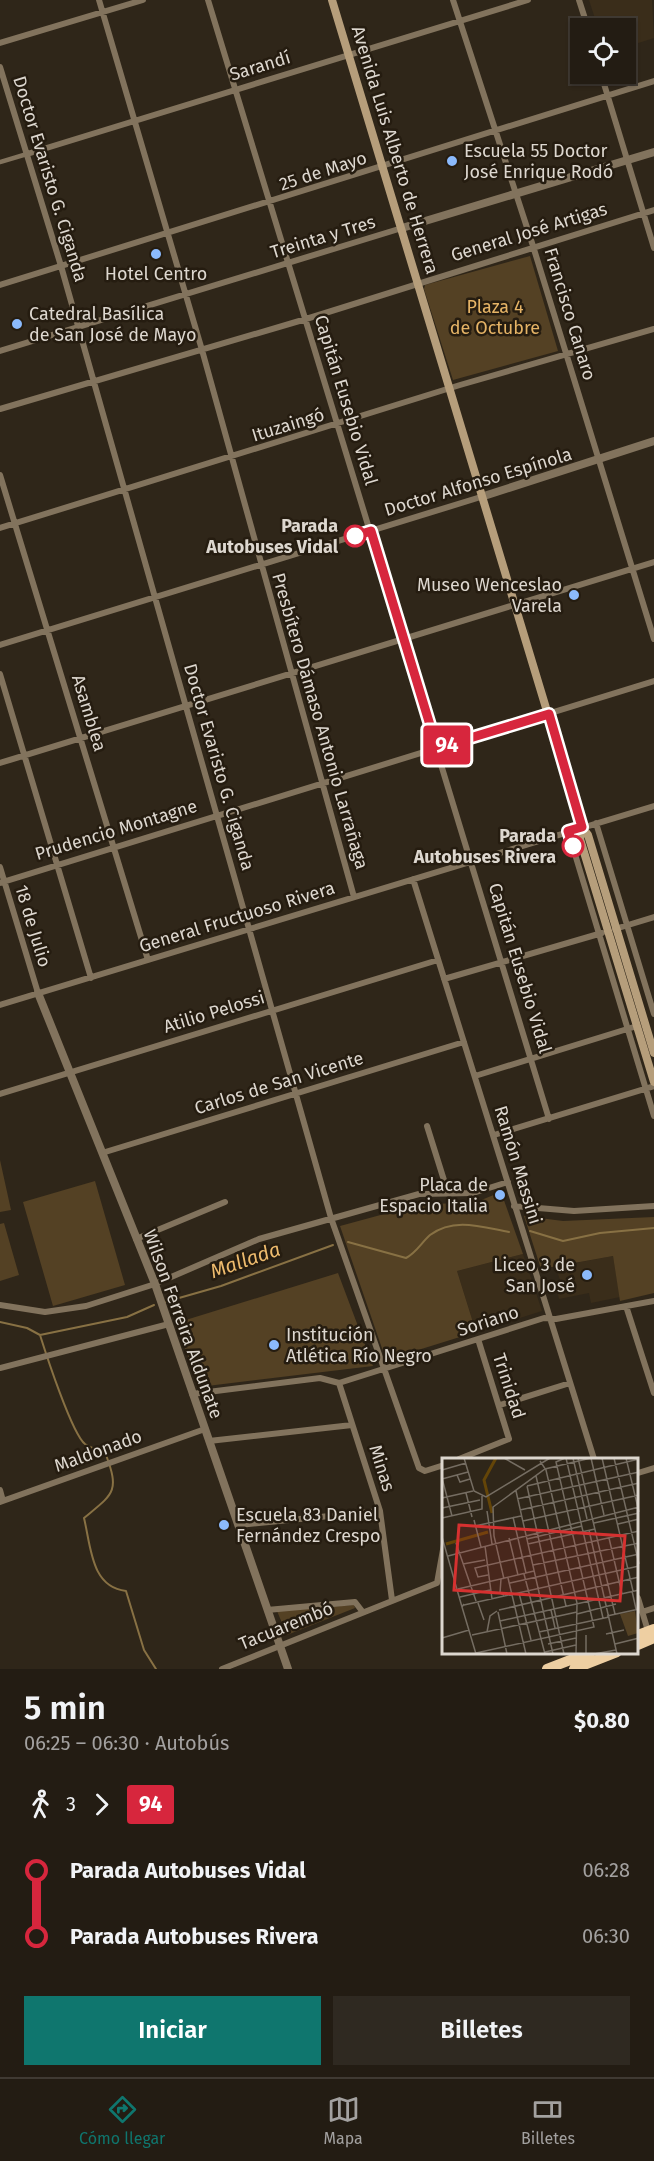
<!DOCTYPE html>
<html lang="es">
<head>
<meta charset="utf-8">
<style>
  :root { --surface:#231c13; --page:#2f2921; --text:#f1f3f6; --muted:#a3a1a0; --line:#403a33; --accent:#0f766e }
  body { margin:0; font-family:"Fira Sans",sans-serif; background:var(--page); color:var(--text); height:100vh; display:flex; flex-direction:column; font-size:22px; white-space:nowrap }
  * { box-sizing:border-box; margin:0 }
  p { font-size:20px; color:var(--muted) }
  .icon { flex:none; width:33px; height:33px; fill:none; stroke:currentColor; stroke-width:2; stroke-linecap:round; stroke-linejoin:round }
  .map { position:relative; height:1669px; overflow:hidden }
  .drawer { display:flex; flex-direction:column; background:var(--surface); flex:1 }
  .drawer>* { flex:none }
  .badge { padding:0 12px; border-radius:4px; font-size:21px; line-height:39px }
  .fabs { position:absolute; left:570px; top:18px; display:grid; gap:12px }
  .fabs a { display:grid; place-items:center; width:66px; height:66px; border-radius:0px; background:var(--surface); box-shadow:0 2px 4px #0004,0 0 0 2px var(--line); font-size:30px }
  .map>.badge { position:absolute; translate:-50% -50%; box-shadow:0 0 0 3px #fff }
  .legs { display:flex; align-items:center; gap:9px; height:66px; padding:0 24px; font-size:20px }
  .legs p { margin-inline-start:auto }
  .overview { display:flex; align-items:center; justify-content:space-between; height:102px; padding:0 24px }
  h1 { font-size:33px; font-weight:600; line-height:45px }
  .primary-button { display:flex; gap:12px; margin-top:auto; padding:12px 24px }
  .primary-button a { flex:1; height:69px; border-radius:0px; background:var(--accent); color:#fff; font-size:24px; font-weight:600; line-height:69px; text-align:center }
  .primary-button a+a { background:var(--page); color:var(--text) }
  ul { padding:0 24px; list-style:none }
  li { display:flex; align-items:center; gap:21px; height:66px; font-size:22px }
  li i { display:grid; place-items:center; width:9px; height:100%; margin:0 8px; background:currentColor }
  li i::after { content:''; width:15px; height:15px; margin:-8px; border:4px solid; border-radius:50%; background:var(--surface) }
  li p { margin-inline-start:auto }
  li:first-child i { background:linear-gradient(#0000 50%,currentColor 0) }
  li:last-child i { background:linear-gradient(currentColor 50%,#0000 0) }
  .dock { display:flex; justify-content:space-around; align-items:center; height:84px; border-top:2px solid var(--line); background:var(--surface); font-size:16px; color:var(--muted) }
  .dock a { display:grid; justify-items:center; gap:3px }
  .dock .current { color:var(--accent) }
  .map>svg:first-child { display:block }
  .built { fill:#3a2d1a }
  .green { fill:#544124 }
  .lines { fill:none; stroke-linecap:round; stroke-linejoin:round }
  .stream { stroke:#887144; stroke-width:2 }
  .pedestrian { stroke:#82735d; stroke-width:4.5 }
  .minor { stroke:#82735d; stroke-width:6 }
  .tertiary { stroke:#82735d; stroke-width:8 }
  .secondary { stroke:#b69e7b; stroke-width:8 }
  .trunk { stroke:#eecfa2; stroke-width:10 }
  .line-1-casing { stroke:#fff; stroke-width:14 }
  .line-1 { stroke:#d7263d; stroke-width:9 }
  .poi-dot { fill:#8bbafc; stroke:#251c10; stroke-width:2 }
  .stop-1-dot { fill:#fff; stroke:#d7263d; stroke-width:3 }
  .labels { text-anchor:middle; stroke-width:5; stroke-linejoin:round; paint-order:stroke }
  .street-label { font-size:18px; fill:#ddd7cf; stroke:#251c10 }
  .poi-label { font-size:18px; fill:#ddd7cf; stroke:#251c10; text-anchor:start }
  .park-label { font-size:18px; fill:#e6b466; stroke:#251c10 }
  .stop-label { font-size:18px; font-weight:bold; fill:#ddd7cf; stroke:#251c10; text-anchor:end }
  .water-label { font-size:20px; font-style:italic; fill:#eebb6d; stroke:#251c10 }
  .inset-river { fill:none; stroke:#644508; stroke-width:3 }
  .inset-road { fill:none; stroke:#756d62; stroke-width:1.5 }
  .view { fill:#d63130; fill-opacity:0.15; stroke:#d63130; stroke-width:3 }
  .inset-edge { fill:none; stroke:#ddd7cf; stroke-width:3 }
</style>
</head>
<body>
<div class="map">
<svg width="654" height="1669" viewBox="0 0 654 1669">
  <rect width="100%" height="100%" fill="#2f2619"/>
  <path class="built" d="M 589,0 L 652,0 L 654,38 L 626,47 L 626,28 L 598,28 Z
    M 523,1254 L 542,1311 L 476,1332 L 457,1271 Z
    M 613,1256 L 620,1297 L 591,1303 L 589,1293 L 559,1299 L 555,1281 L 560,1280 L 557,1271 L 580,1262 Z"/>
  <path class="green" d="M 530,256 L 558,351 L 453,380 L 424,289 L 425,285 Z
    M 0,1160 L 11,1210 L 0,1212 Z
    M 95,1181 L 125,1285 L 53,1306 L 23,1202 Z
    M 501,1192 L 523,1254 L 457,1271 L 476,1332 L 386,1360 L 340,1226 L 421,1204 L 474,1203 Z
    M 524,1216 L 563,1221 L 654,1217 L 654,1293 L 620,1301 L 613,1256 L 541,1269 Z
    M 4,1223 L 19,1275 L 0,1281 L 0,1224 Z
    M 338,1273 L 373,1366 L 199,1387 L 176,1323 Z
    M 354,1605 L 355,1608 L 287,1635 L 277,1611 Z"/>
  <g class="lines">
    <path class="stream" d="M 530,1231 L 563,1241 L 600,1233 L 654,1228
      M 348,1242 L 406,1258 C 417,1252 421,1243 430,1235 C 454,1217 482,1227 509,1232
      M 165,1302 L 221,1286 L 333,1245
      M 0,1322 L 27,1328 L 40,1335 L 127,1317 L 154,1305
      M 40,1335 C 46,1354 72,1434 85,1444 C 91,1448 99,1450 106,1455 C 120,1492 113,1494 84,1518 C 91,1547 91,1587 126,1591 L 144,1650 L 156,1669"/>
    <path class="pedestrian" d="M 0,162 L 27,154"/>
    <path class="minor" d="M 99,0 L 202,350 L 354,897
      M 208,0 L 549,1119
      M 453,0 L 533,246 L 654,639
      M 579,0 L 588,28
      M 0,43 L 143,0
      M 0,67 L 61,266 L 331,1218 L 419,1468 L 425,1471 L 444,1465
      M 601,74 L 654,248
      M 27,154 L 528,0
      M 0,285 L 654,81
      M 0,351 L 402,228
      M 0,409 L 306,319 L 654,210
      M 0,475 L 148,960
      M 0,528 L 460,385 L 654,329
      M 0,645 L 484,496
      M 0,674 L 91,978
      M 0,763 L 654,562
      M 596,823 L 654,1014
      M 568,831 L 654,1116
      M 0,867 L 38,993
      M 413,879 L 594,1459
      M 0,883 L 654,681
      M 615,929 L 654,917
      M 444,979 L 602,933
      M 0,1005 L 654,806
      M 475,1076 L 637,1026
      M 0,1094 L 438,960
      M 427,1126 L 448,1193
      M 494,1135 L 654,1086
      M 102,1153 L 464,1042
      M 514,1206 L 574,1211 L 654,1206
      M 136,1239 L 225,1202
      M 0,1305 L 45,1312 L 86,1306 L 155,1284 L 259,1239 L 419,1194 L 473,1193 L 508,1182
      M 626,1306 L 654,1393
      M 0,1368 L 169,1324
      M 339,1383 L 380,1511 L 392,1600
      M 192,1394 L 320,1378 L 339,1383 L 544,1318 L 556,1319 L 654,1301
      M 500,1405 L 570,1383
      M 209,1441 L 352,1425
      M 459,1459 L 509,1439 L 478,1339
      M 638,1473 L 654,1468
      M 0,1490 L 3,1501
      M 0,1502 L 205,1429
      M 239,1525 L 380,1511
      M 638,1598 L 648,1631
      M 267,1610 L 355,1602 L 362,1611
      M 642,1612 L 654,1608
      M 222,1669 L 437,1583 L 444,1544"/>
    <path class="tertiary" d="M 402,228 L 654,152
      M 484,496 L 654,441
      M 38,993 L 155,1284 L 288,1669"/>
    <path class="secondary" d="M 332,0 L 582,827 L 580,839 L 654,1082
      M 582,827 L 588,835 L 654,1053"/>
    <path class="trunk" d="M 638,1635 L 654,1629
      M 638,1645 L 654,1638
      M 547,1669 L 591,1652
      M 574,1669 L 617,1652"/>
  </g>
  <g class="lines">
    <defs>
      <path id="line-1" d="M 355,536 L 371,531 L 437,748 L 549,714 L 582,827 L 568,831 L 573,846"/>
    </defs>
    <use href="#line-1" class="line-1-casing"/>
    <use href="#line-1" class="line-1"/>
  </g>
  <g class="poi-dot">
    <circle cx="452" cy="161" r="6"/>
    <circle cx="156" cy="254" r="6"/>
    <circle cx="17" cy="324" r="6"/>
    <circle cx="574" cy="595" r="6"/>
    <circle cx="500" cy="1195" r="6"/>
    <circle cx="587" cy="1275" r="6"/>
    <circle cx="274" cy="1345" r="6"/>
    <circle cx="224" cy="1525" r="6"/>
  </g>
  <g class="stop-1-dot">
    <circle cx="355" cy="536" r="10"/>
    <circle cx="573" cy="846" r="10"/>
  </g>
  <g class="labels">
    <g class="street-label">
      <text transform="translate(260 66) rotate(-17)" y="6">Sarandí</text>
      <text transform="translate(395 150) rotate(73)" y="6">Avenida Luis Alberto de Herrera</text>
      <text transform="translate(323 171) rotate(-18)" y="6">25 de Mayo</text>
      <text transform="translate(50 179) rotate(73)" y="6">Doctor Evaristo G. Ciganda</text>
      <text transform="translate(529 232) rotate(-17)" y="6">General José Artigas</text>
      <text transform="translate(323 237) rotate(-17)" y="6">Treinta y Tres</text>
      <text transform="translate(570 314) rotate(73)" y="6">Francisco Canaro</text>
      <text transform="translate(346 400) rotate(73)" y="6">Capitán Eusebio Vidal</text>
      <text transform="translate(288 425) rotate(-17)" y="6">Ituzaingó</text>
      <text transform="translate(478 482) rotate(-17)" y="6">Doctor Alfonso Espínola</text>
      <text transform="translate(89 713) rotate(73)" y="6">Asamblea</text>
      <text transform="translate(320 721) rotate(74)" y="6">Presbítero Dámaso Antonio Larrañaga</text>
      <text transform="translate(219 767) rotate(74)" y="6">Doctor Evaristo G. Ciganda</text>
      <text transform="translate(116 830) rotate(-17)" y="6">Prudencio Montagne</text>
      <text transform="translate(237 917) rotate(-17)" y="6">General Fructuoso Rivera</text>
      <text transform="translate(33 926) rotate(73)" y="6">18 de Julio</text>
      <text transform="translate(520 968) rotate(73)" y="6">Capitán Eusebio Vidal</text>
      <text transform="translate(214 1012) rotate(-17)" y="6">Atilio Pelossi</text>
      <text transform="translate(279 1083) rotate(-17)" y="6">Carlos de San Vicente</text>
      <text transform="translate(518 1165) rotate(73)" y="6">Ramón Massini</text>
      <text transform="translate(488 1321) rotate(-18)" y="6">Soriano</text>
      <text transform="translate(183 1324) rotate(70)" y="6">Wilson Ferreira Aldunate</text>
      <text transform="translate(509 1386) rotate(72)" y="6">Trinidad</text>
      <text transform="translate(98 1451) rotate(-20)" y="6">Maldonado</text>
      <text transform="translate(382 1468) rotate(72)" y="6">Minas</text>
      <text transform="translate(286 1626) rotate(-22)" y="6">Tacuarembó</text>
    </g>
    <g class="poi-label">
      <text x="464" y="157">Escuela 55 Doctor<tspan x="464" dy="21">José Enrique Rodó</tspan></text>
      <text x="156" y="280" text-anchor="middle">Hotel Centro</text>
      <text x="29" y="320">Catedral Basílica<tspan x="29" dy="21">de San José de Mayo</tspan></text>
      <text x="562" y="591" text-anchor="end">Museo Wenceslao<tspan x="562" dy="21">Varela</tspan></text>
      <text x="488" y="1191" text-anchor="end">Placa de<tspan x="488" dy="21">Espacio Italia</tspan></text>
      <text x="575" y="1271" text-anchor="end">Liceo 3 de<tspan x="575" dy="21">San José</tspan></text>
      <text x="286" y="1341">Institución<tspan x="286" dy="21">Atlética Río Negro</tspan></text>
      <text x="236" y="1521">Escuela 83 Daniel<tspan x="236" dy="21">Fernández Crespo</tspan></text>
    </g>
    <g class="park-label">
      <text x="495" y="313">Plaza 4<tspan x="495" dy="21">de Octubre</tspan></text>
    </g>
    <g class="stop-label">
      <text x="338" y="532">Parada<tspan x="338" dy="21">Autobuses Vidal</tspan></text>
      <text x="556" y="842">Parada<tspan x="556" dy="21">Autobuses Rivera</tspan></text>
    </g>
    <g class="water-label">
      <text transform="translate(245 1260) rotate(-19)" y="7">Mallada</text>
    </g>
  </g>
  <g transform="translate(442 1458)">
    <rect width="196" height="196" fill="#2f2619"/>
    <path d="M 193,153 L 196,175 L 186,178 L 178,156 Z" fill="#544124"/>
    <path class="inset-river" d="M 50,55 L 42,22 L 54,0M 4,86 L 46,74"/>
    <path class="inset-road" d="M 22,0 L 32,33 L 44,39 L 108,0M 62,0 L 83,12M 124,0 L 161,160M 131,0 L 145,61M 136,0 L 173,156M 149,0 L 162,57M 160,0 L 191,133M 172,0 L 197,106M 184,0 L 197,54M 98,3 L 104,12 L 135,145 L 134,196M 0,12 L 24,5M 15,17 L 18,24 L 28,21M 94,18 L 124,148M 0,20 L 10,58M 0,21 L 26,14M 85,28 L 122,196M 85,28 L 197,1M 74,33 L 111,196M 24,35 L 30,59M 0,40 L 31,33M 75,41 L 197,14M 0,50 L 38,42M 78,52 L 197,25M 45,53 L 50,86M 71,59 L 84,115M 0,60 L 40,51 L 40,38M 32,62 L 39,89M 81,63 L 197,37M 152,65 L 197,55M 176,66 L 197,61M 33,68 L 79,58M 147,72 L 175,196M 0,79 L 20,149 L 22,146M 67,80 L 76,117M 167,80 L 180,136M 85,81 L 140,68M 14,85 L 34,143M 86,86 L 153,71M 43,88 L 50,141M 6,98 L 197,49M 21,106 L 43,102M 91,107 L 197,85M 82,116 L 103,196M 46,117 L 36,119 L 33,110 L 197,73M 66,120 L 84,196M 59,121 L 58,135 L 62,137M 62,121 L 52,78 L 51,49 L 103,11 L 149,0M 68,125 L 197,96M 16,131 L 92,113M 190,133 L 194,151M 77,135 L 89,182M 18,139 L 48,132M 36,145 L 42,162M 22,147 L 197,108M 20,149 L 34,196M 57,152 L 197,119M 109,152 L 113,170M 56,154 L 65,196M 135,156 L 174,146M 165,158 L 197,151M 58,163 L 197,132M 45,174 L 48,158 L 55,153M 97,174 L 167,159M 164,176 L 182,172M 30,177 L 135,154M 144,177 L 144,196M 0,180 L 27,172M 106,186 L 134,180M 173,186 L 197,180M 103,194 L 134,187M 34,195 L 152,169 L 114,4 L 123,0M 152,196 L 174,192"/>
    <path class="view" d="M 17,67 L 183,78 L 178,143 L 12,132 Z"/>
    <rect width="196" height="196" class="inset-edge"/>
  </g>
</svg>
<div class="fabs">
<a><svg class="icon" aria-label="locate" viewBox="0 0 24 24"><circle cx="12" cy="12" r="6"/><path d="M12 2v4M12 18v4M2 12h4M18 12h4"/></svg></a>
</div>
<b class="badge" style="left:447px;top:745px;background:#d7263d;color:#fff">94</b>
</div>
<section class="drawer">
<div class="overview"><div><h1>5 min</h1><p>06:25 – 06:30 · Autobús</p></div><b>$0.80</b></div>
<div class="legs"><svg class="icon" aria-label="walk" viewBox="0 0 24 24"><circle cx="13" cy="4" r="2"/><path d="M13 8l-2 6 4 7M11 14l-3 7M7 12l3-4h3l4 4"/></svg>3<svg class="icon" aria-label="forward" viewBox="0 0 24 24"><path d="M9 5l7 7-7 7"/></svg><b class="badge" style="background:#d7263d;color:#fff">94</b></div>
<ul>
<li><i style="color:#d7263d"></i><b>Parada Autobuses Vidal</b><p>06:28</p></li>
<li><i style="color:#d7263d"></i><b>Parada Autobuses Rivera</b><p>06:30</p></li>
</ul>
<div class="primary-button"><a>Iniciar</a><a>Billetes</a></div>
</section>
<nav class="dock">
<a class="current"><svg class="icon" aria-label="directions" viewBox="0 0 24 24"><path d="M12 3l9 9-9 9-9-9zM9 14v-3h6M13 9l2 2-2 2"/></svg>Cómo llegar</a>
<a><svg class="icon" aria-label="map" viewBox="0 0 24 24"><path d="M3 6l6-2 6 2 6-2v14l-6 2-6-2-6 2zM9 4v14M15 6v14"/></svg>Mapa</a>
<a><svg class="icon" aria-label="tickets" viewBox="0 0 24 24"><path d="M3 7h18v10H3zM15 7v10"/></svg>Billetes</a>
</nav>
</body>
</html>
